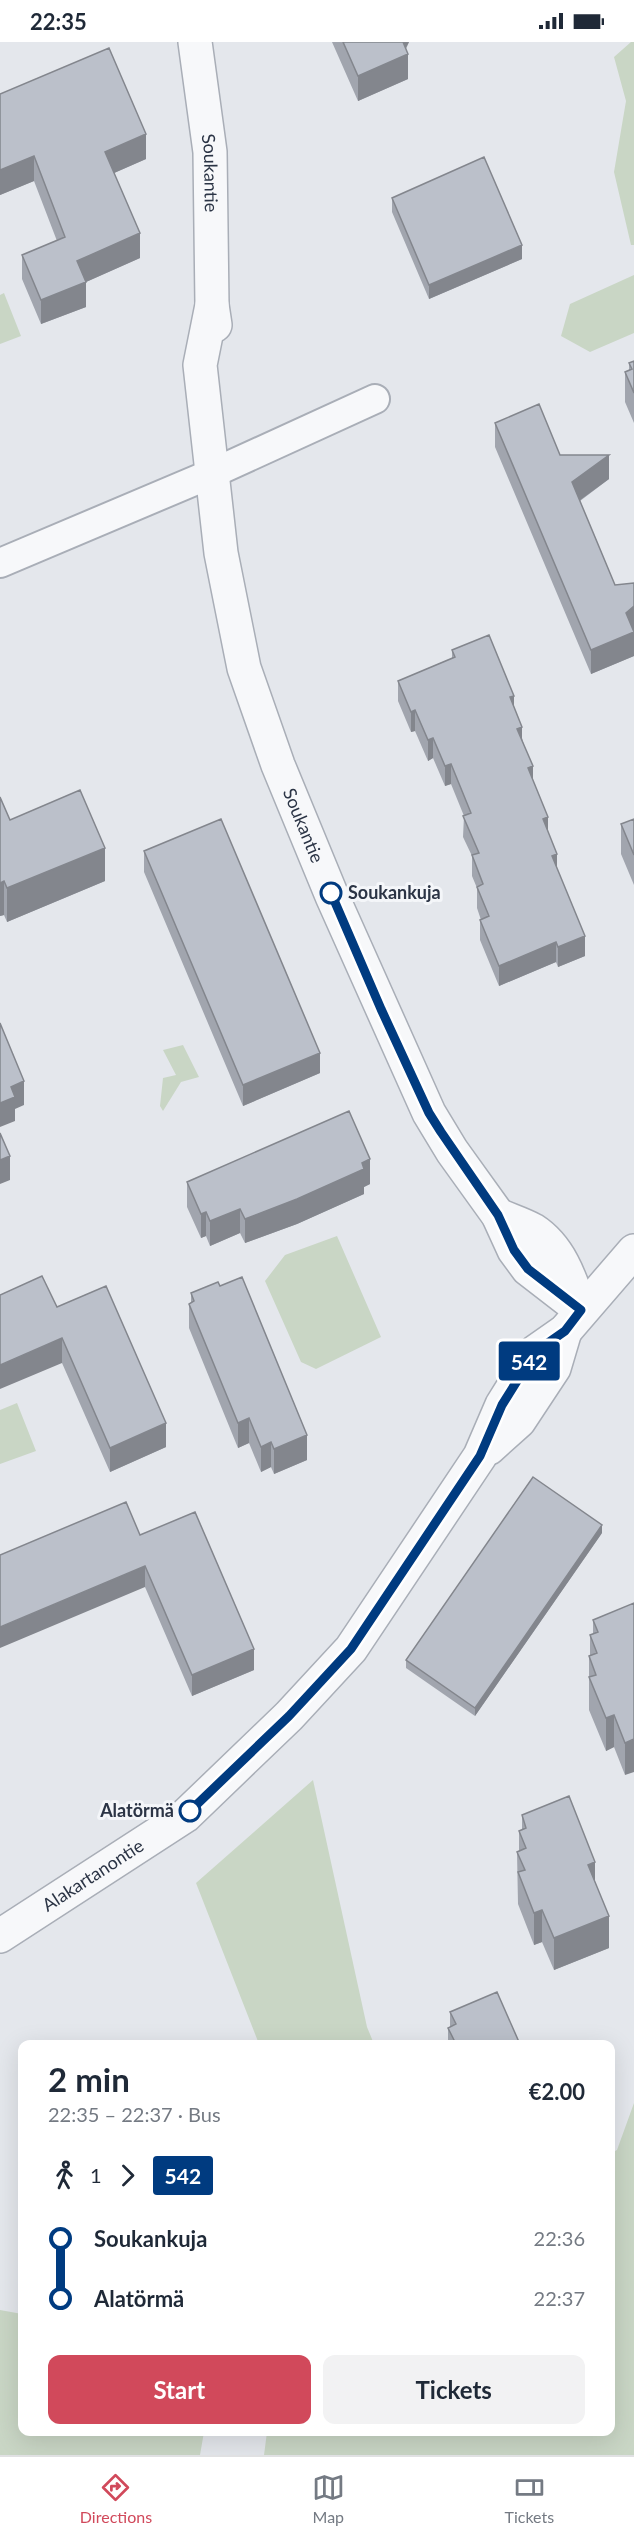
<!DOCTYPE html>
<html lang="en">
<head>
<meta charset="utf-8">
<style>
  :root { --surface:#fff; --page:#f2f2f3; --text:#1f2937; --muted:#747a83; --line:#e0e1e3; --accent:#d1495b }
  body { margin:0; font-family:Lato,sans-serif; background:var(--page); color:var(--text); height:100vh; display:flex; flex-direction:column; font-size:22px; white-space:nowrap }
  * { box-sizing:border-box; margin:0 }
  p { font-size:20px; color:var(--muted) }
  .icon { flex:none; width:33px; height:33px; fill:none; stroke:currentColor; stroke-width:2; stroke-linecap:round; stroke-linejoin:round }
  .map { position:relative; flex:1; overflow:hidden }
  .drawer { position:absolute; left:18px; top:1998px; width:597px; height:396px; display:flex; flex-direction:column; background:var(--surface); border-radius:12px; box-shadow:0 6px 24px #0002 }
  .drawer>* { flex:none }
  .badge { padding:0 12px; border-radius:4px; font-size:21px; line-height:39px }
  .map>.badge { position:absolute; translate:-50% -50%; box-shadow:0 0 0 3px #fff }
  .legs { display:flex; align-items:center; gap:9px; height:66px; padding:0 30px; font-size:20px }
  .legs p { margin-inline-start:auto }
  .head { display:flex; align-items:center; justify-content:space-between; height:102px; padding:0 30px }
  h1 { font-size:33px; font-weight:700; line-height:45px }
  .cta { display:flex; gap:12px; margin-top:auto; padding:12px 30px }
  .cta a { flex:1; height:69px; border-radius:12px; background:var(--accent); color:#fff; font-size:24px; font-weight:700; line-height:69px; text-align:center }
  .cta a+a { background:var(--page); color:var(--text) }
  ul { padding:0 30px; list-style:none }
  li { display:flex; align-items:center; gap:21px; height:60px; font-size:22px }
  li i { display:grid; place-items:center; width:9px; height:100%; margin:0 8px; background:currentColor }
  li i::after { content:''; width:15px; height:15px; margin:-8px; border:4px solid; border-radius:50%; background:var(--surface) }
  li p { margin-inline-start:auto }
  li:first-child i { background:linear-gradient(#0000 50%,currentColor 0) }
  li:last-child i { background:linear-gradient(currentColor 50%,#0000 0) }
  .status { display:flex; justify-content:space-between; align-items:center; height:42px; padding:0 30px; background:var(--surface); direction:ltr }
  .status svg { height:16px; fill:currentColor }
  .dock { display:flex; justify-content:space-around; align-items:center; height:84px; border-top:2px solid var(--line); background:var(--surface); font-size:16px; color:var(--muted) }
  .dock a { display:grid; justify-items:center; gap:3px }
  .dock .current { color:var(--accent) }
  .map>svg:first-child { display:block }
  .green { fill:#c9d6c5 }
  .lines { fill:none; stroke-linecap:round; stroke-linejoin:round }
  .minor-casing { stroke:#a9aeb7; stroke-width:32 }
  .tertiary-casing { stroke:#a9aeb7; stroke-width:36 }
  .minor { stroke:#f7f8fa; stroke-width:28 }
  .tertiary { stroke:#f7f8fa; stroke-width:33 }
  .wall { fill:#a1a5ae }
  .shaded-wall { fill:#83868d }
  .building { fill:#bbc0ca; stroke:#83868d; stroke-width:1.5 }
  .line-1-casing { stroke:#fff; stroke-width:14 }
  .line-1 { stroke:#003b80; stroke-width:9 }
  .stop-1-dot { fill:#fff; stroke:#003b80; stroke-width:3 }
  .labels { text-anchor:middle; stroke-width:6; stroke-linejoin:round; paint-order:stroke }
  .street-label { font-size:18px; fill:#2b3445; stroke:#f4f6f9 }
  .stop-label { font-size:18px; font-weight:bold; fill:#2b3445; stroke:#f4f6f9; text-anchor:start }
</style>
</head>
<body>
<div class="status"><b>22:35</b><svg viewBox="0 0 49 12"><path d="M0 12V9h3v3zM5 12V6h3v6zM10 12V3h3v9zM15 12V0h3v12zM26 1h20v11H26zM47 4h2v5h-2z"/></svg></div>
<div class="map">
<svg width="634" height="2413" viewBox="0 0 634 2413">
  <rect width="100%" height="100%" fill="#e4e7ec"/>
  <path class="green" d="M 631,0 L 634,0 L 634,203 L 631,203 L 614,130 L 626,59 L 614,15 Z
    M 634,233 L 634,291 L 590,310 L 561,294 L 570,262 Z
    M 4,251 L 21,294 L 0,302 L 0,253 Z
    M 183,1003 L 199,1035 L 181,1040 L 163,1069 L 160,1064 L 163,1036 L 176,1033 L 163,1008 Z
    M 337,1194 L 381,1295 L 316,1327 L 301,1320 L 265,1239 L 285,1213 Z
    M 17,1361 L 36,1409 L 0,1422 L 0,1368 Z
    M 313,1738 L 367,1985 L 374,2002 L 259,2002 L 196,1841 Z
    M 634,2061 L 634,2413 L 264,2413 L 267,2390 L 610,2390 L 611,2111 L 617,2108 Z
    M 0,2268 L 22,2272 L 22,2390 L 204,2390 L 200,2413 L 0,2413 Z"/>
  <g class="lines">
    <defs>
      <path id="minor" d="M 0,521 L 213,431 L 375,357"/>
      <g id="tertiary">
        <path id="s1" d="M 195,0 L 210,110 L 212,263 L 215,283"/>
        <path id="s2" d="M 212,263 L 200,323 L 221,511 L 244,626 L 278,723 L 332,854 L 429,1071 L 452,1109 L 498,1173 L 514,1208 L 528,1227 L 581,1268"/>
        <path d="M 498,1173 C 509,1178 522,1182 533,1188 C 561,1206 571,1239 581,1268"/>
        <path d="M 489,1406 L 519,1379 L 554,1326 L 565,1289"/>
        <path id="s3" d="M 0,1894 L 185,1774 L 289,1674 L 351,1607 L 480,1414 L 502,1363 L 535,1310 L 565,1289 L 634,1209"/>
      </g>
    </defs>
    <use href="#minor" class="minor-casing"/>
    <use href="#tertiary" class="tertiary-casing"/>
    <use href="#minor" class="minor"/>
    <use href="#tertiary" class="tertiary"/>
  </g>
  <path class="wall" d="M 332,0 L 409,0 L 406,7 L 408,37 L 358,59 Z
    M 0,52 L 146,117 L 114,131 L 140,216 L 86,240 L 86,265 L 41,282 L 22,237 L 22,213 L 57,199 L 34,139 L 0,153 Z
    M 392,156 L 522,217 L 429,257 L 392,170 Z
    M 634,319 L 634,381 L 625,360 L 625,330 L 629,329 L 629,321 Z
    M 495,381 L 609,437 L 580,459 L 615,543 L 634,541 L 634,614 L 591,632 L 495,405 Z
    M 452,608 L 514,665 L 533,738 L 548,790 L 557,828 L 585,914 L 558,925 L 556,920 L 499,944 L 480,898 L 480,878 L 481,878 L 477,866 L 477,846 L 472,834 L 472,814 L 463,795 L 464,774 L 451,742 L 445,744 L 433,716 L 428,719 L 415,689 L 411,690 L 398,659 L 398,639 L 452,616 Z
    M 0,755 L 10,778 L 105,839 L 7,880 L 4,873 L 0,874 Z
    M 634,777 L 634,843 L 621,812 L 621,782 Z
    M 144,809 L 320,1031 L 243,1064 L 144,830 Z
    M 187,1140 L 370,1142 L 364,1145 L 364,1152 L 297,1182 L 245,1201 L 240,1191 L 210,1204 L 206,1194 L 201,1196 L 187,1165 Z
    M 191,1251 L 307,1418 L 274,1432 L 271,1425 L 261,1430 L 249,1401 L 238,1406 L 189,1286 L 189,1262 L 191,1261 Z
    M 57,1265 L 166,1405 L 110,1430 L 62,1321 Z
    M 602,1491 L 475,1674 L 406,1626 L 406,1618 Z
    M 140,1493 L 254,1628 L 192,1654 L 145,1545 Z
    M 634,1561 L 625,1733 L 614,1705 L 606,1709 L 589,1668 L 589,1614 L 590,1613 L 590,1593 L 593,1592 L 593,1578 Z
    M 522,1773 L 595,1841 L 609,1906 L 554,1928 L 542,1900 L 534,1903 L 518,1862 L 517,1810 L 519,1809 L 519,1789 L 522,1788 Z
    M 450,1970 L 519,2002 L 448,2002 L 448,1986 L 450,1985 Z"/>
  <path class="shaded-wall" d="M 400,0 L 409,0 L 401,15 L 408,12 L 408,37 L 358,59 L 358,34 Z
    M 146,92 L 146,117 L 105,135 L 105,110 Z
    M 34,114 L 34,139 L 0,153 L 0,128 Z
    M 140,191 L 140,216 L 77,244 L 77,219 Z
    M 522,203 L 522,217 L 429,257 L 429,243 Z
    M 86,240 L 86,265 L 41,282 L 41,258 Z
    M 609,413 L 609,437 L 572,464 L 572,440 Z
    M 634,564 L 634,614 L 591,632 L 591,608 L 626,571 Z
    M 514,654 L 514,674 L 510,655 Z
    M 415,668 L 415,689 L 411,690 L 411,670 Z
    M 522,685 L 522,705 L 517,687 Z
    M 433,696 L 433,716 L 428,719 L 428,698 Z
    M 451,722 L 451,742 L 445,744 L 445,724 Z
    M 533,724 L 533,744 L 528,726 Z
    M 548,775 L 548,795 L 543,777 Z
    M 105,806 L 105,839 L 7,880 L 7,846 Z
    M 557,812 L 557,833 L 552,814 Z
    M 4,839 L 4,873 L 0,874 L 0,841 Z
    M 585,894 L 585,914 L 558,925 L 558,905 Z
    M 556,900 L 556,920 L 499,944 L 499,924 Z
    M 320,1011 L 320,1031 L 243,1064 L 243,1043 Z
    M 24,1039 L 24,1063 L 15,1067 L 15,1079 L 0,1085 L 0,1061 L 11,1045 Z
    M 10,1114 L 10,1138 L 0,1142 L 0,1118 Z
    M 370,1117 L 370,1142 L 364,1145 L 364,1152 L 297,1182 L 245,1201 L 245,1177 Z
    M 240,1167 L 240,1191 L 210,1204 L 210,1179 Z
    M 206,1170 L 206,1194 L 201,1196 L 201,1172 Z
    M 62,1296 L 62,1321 L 0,1347 L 0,1323 Z
    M 249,1376 L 249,1401 L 238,1406 L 238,1381 Z
    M 166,1381 L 166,1405 L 110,1430 L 110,1406 Z
    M 307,1393 L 307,1418 L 274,1432 L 274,1407 Z
    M 271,1400 L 271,1425 L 261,1430 L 261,1405 Z
    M 602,1483 L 602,1491 L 475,1674 L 475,1666 Z
    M 145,1524 L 145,1545 L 0,1606 L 0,1585 Z
    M 254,1607 L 254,1628 L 192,1654 L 192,1633 Z
    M 614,1673 L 614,1705 L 606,1709 L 606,1676 Z
    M 634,1697 L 634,1730 L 625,1733 L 625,1701 Z
    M 595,1820 L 595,1852 L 588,1823 Z
    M 542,1868 L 542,1900 L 534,1903 L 534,1871 Z
    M 609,1874 L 609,1906 L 554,1928 L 554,1896 Z"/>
  <path class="building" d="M 343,0 L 403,0 L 408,12 L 358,34 Z
    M 109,6 L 146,92 L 105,110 L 140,191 L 77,219 L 86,240 L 41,258 L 22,213 L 65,195 L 34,114 L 0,128 L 0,52 Z
    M 484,115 L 522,203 L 429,243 L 392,156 Z
    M 634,319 L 634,351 L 625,330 L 632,327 L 629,321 Z
    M 539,362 L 560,413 L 609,413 L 572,440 L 615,543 L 634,541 L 634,564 L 626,571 L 634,590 L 591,608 L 495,381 Z
    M 489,593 L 514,654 L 510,655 L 522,685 L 517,687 L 533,724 L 528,726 L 548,775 L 543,777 L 557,812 L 552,814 L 585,894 L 558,905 L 556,900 L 499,924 L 480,878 L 489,874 L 477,845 L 483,842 L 472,813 L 479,811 L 463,774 L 471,771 L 451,722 L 445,724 L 433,696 L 428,698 L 415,668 L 411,670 L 398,639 L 455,615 L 452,608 Z
    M 80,748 L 105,806 L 7,846 L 4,839 L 0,841 L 0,755 L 10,778 Z
    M 221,777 L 320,1011 L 243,1043 L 144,809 Z
    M 634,777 L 634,813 L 621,782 Z
    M 0,981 L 24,1039 L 11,1045 L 15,1055 L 0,1061 Z
    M 349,1069 L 370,1117 L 362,1121 L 364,1127 L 297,1157 L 245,1177 L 240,1167 L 210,1179 L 206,1170 L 201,1172 L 187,1140 Z
    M 0,1091 L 10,1114 L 0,1118 Z
    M 42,1234 L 57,1265 L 106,1244 L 166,1381 L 110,1406 L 62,1296 L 0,1323 L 0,1253 Z
    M 242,1235 L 307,1393 L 274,1407 L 271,1400 L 261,1405 L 249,1376 L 238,1381 L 189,1262 L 194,1259 L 191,1251 L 218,1240 L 220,1244 Z
    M 533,1435 L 602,1483 L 475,1666 L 406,1618 Z
    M 126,1460 L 140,1493 L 195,1470 L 254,1607 L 192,1633 L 145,1524 L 0,1585 L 0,1513 Z
    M 634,1561 L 634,1697 L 625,1701 L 614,1673 L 606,1676 L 589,1635 L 596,1633 L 589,1614 L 597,1611 L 590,1593 L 598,1590 L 593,1578 Z
    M 569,1754 L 595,1820 L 588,1823 L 609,1874 L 554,1896 L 542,1868 L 534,1871 L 518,1830 L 525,1828 L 517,1810 L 526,1806 L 519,1789 L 526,1786 L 522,1773 Z
    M 497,1950 L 519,2000 L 513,2002 L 456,2002 L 448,1986 L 456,1982 L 450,1970 Z"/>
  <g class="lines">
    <defs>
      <path id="line-1" d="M 190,1769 L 289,1674 L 351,1607 L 480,1414 L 502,1363 L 535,1310 L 565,1289 L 581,1268 L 528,1227 L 514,1208 L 498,1173 L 441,1090 L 429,1071 L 381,967 L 331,851"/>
    </defs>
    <use href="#line-1" class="line-1-casing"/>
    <use href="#line-1" class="line-1"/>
  </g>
  <g class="stop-1-dot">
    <circle cx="331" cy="851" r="10"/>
    <circle cx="190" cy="1769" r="10"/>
  </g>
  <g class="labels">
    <g class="street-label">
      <text dy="6" stroke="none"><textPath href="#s1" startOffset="132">Soukantie</textPath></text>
      <text dy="6" stroke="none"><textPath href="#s2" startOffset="536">Soukantie</textPath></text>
      <text dy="6" stroke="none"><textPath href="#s3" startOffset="111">Alakartanontie</textPath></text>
    </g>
    <g class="stop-label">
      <text x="348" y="857">Soukankuja</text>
      <text x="174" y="1775" text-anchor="end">Alatörmä</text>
    </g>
  </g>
</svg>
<b class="badge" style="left:529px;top:1319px;background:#003b80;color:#fff">542</b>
<section class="drawer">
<div class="head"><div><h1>2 min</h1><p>22:35 – 22:37 · Bus</p></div><b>€2.00</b></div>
<div class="legs"><svg class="icon" aria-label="walk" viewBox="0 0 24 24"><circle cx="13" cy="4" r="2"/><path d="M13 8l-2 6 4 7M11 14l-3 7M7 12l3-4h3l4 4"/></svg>1<svg class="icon" aria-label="forward" viewBox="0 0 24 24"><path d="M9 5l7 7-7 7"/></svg><b class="badge" style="background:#003b80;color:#fff">542</b></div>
<ul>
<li><i style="color:#003b80"></i><b>Soukankuja</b><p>22:36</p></li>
<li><i style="color:#003b80"></i><b>Alatörmä</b><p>22:37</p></li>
</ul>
<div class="cta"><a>Start</a><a>Tickets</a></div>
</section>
</div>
<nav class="dock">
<a class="current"><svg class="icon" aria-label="directions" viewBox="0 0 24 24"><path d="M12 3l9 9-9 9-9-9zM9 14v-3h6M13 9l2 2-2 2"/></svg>Directions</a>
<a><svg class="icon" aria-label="map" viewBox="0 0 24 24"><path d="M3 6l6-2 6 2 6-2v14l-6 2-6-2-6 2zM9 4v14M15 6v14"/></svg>Map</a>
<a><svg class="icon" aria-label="tickets" viewBox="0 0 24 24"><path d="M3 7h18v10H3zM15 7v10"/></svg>Tickets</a>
</nav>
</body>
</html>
